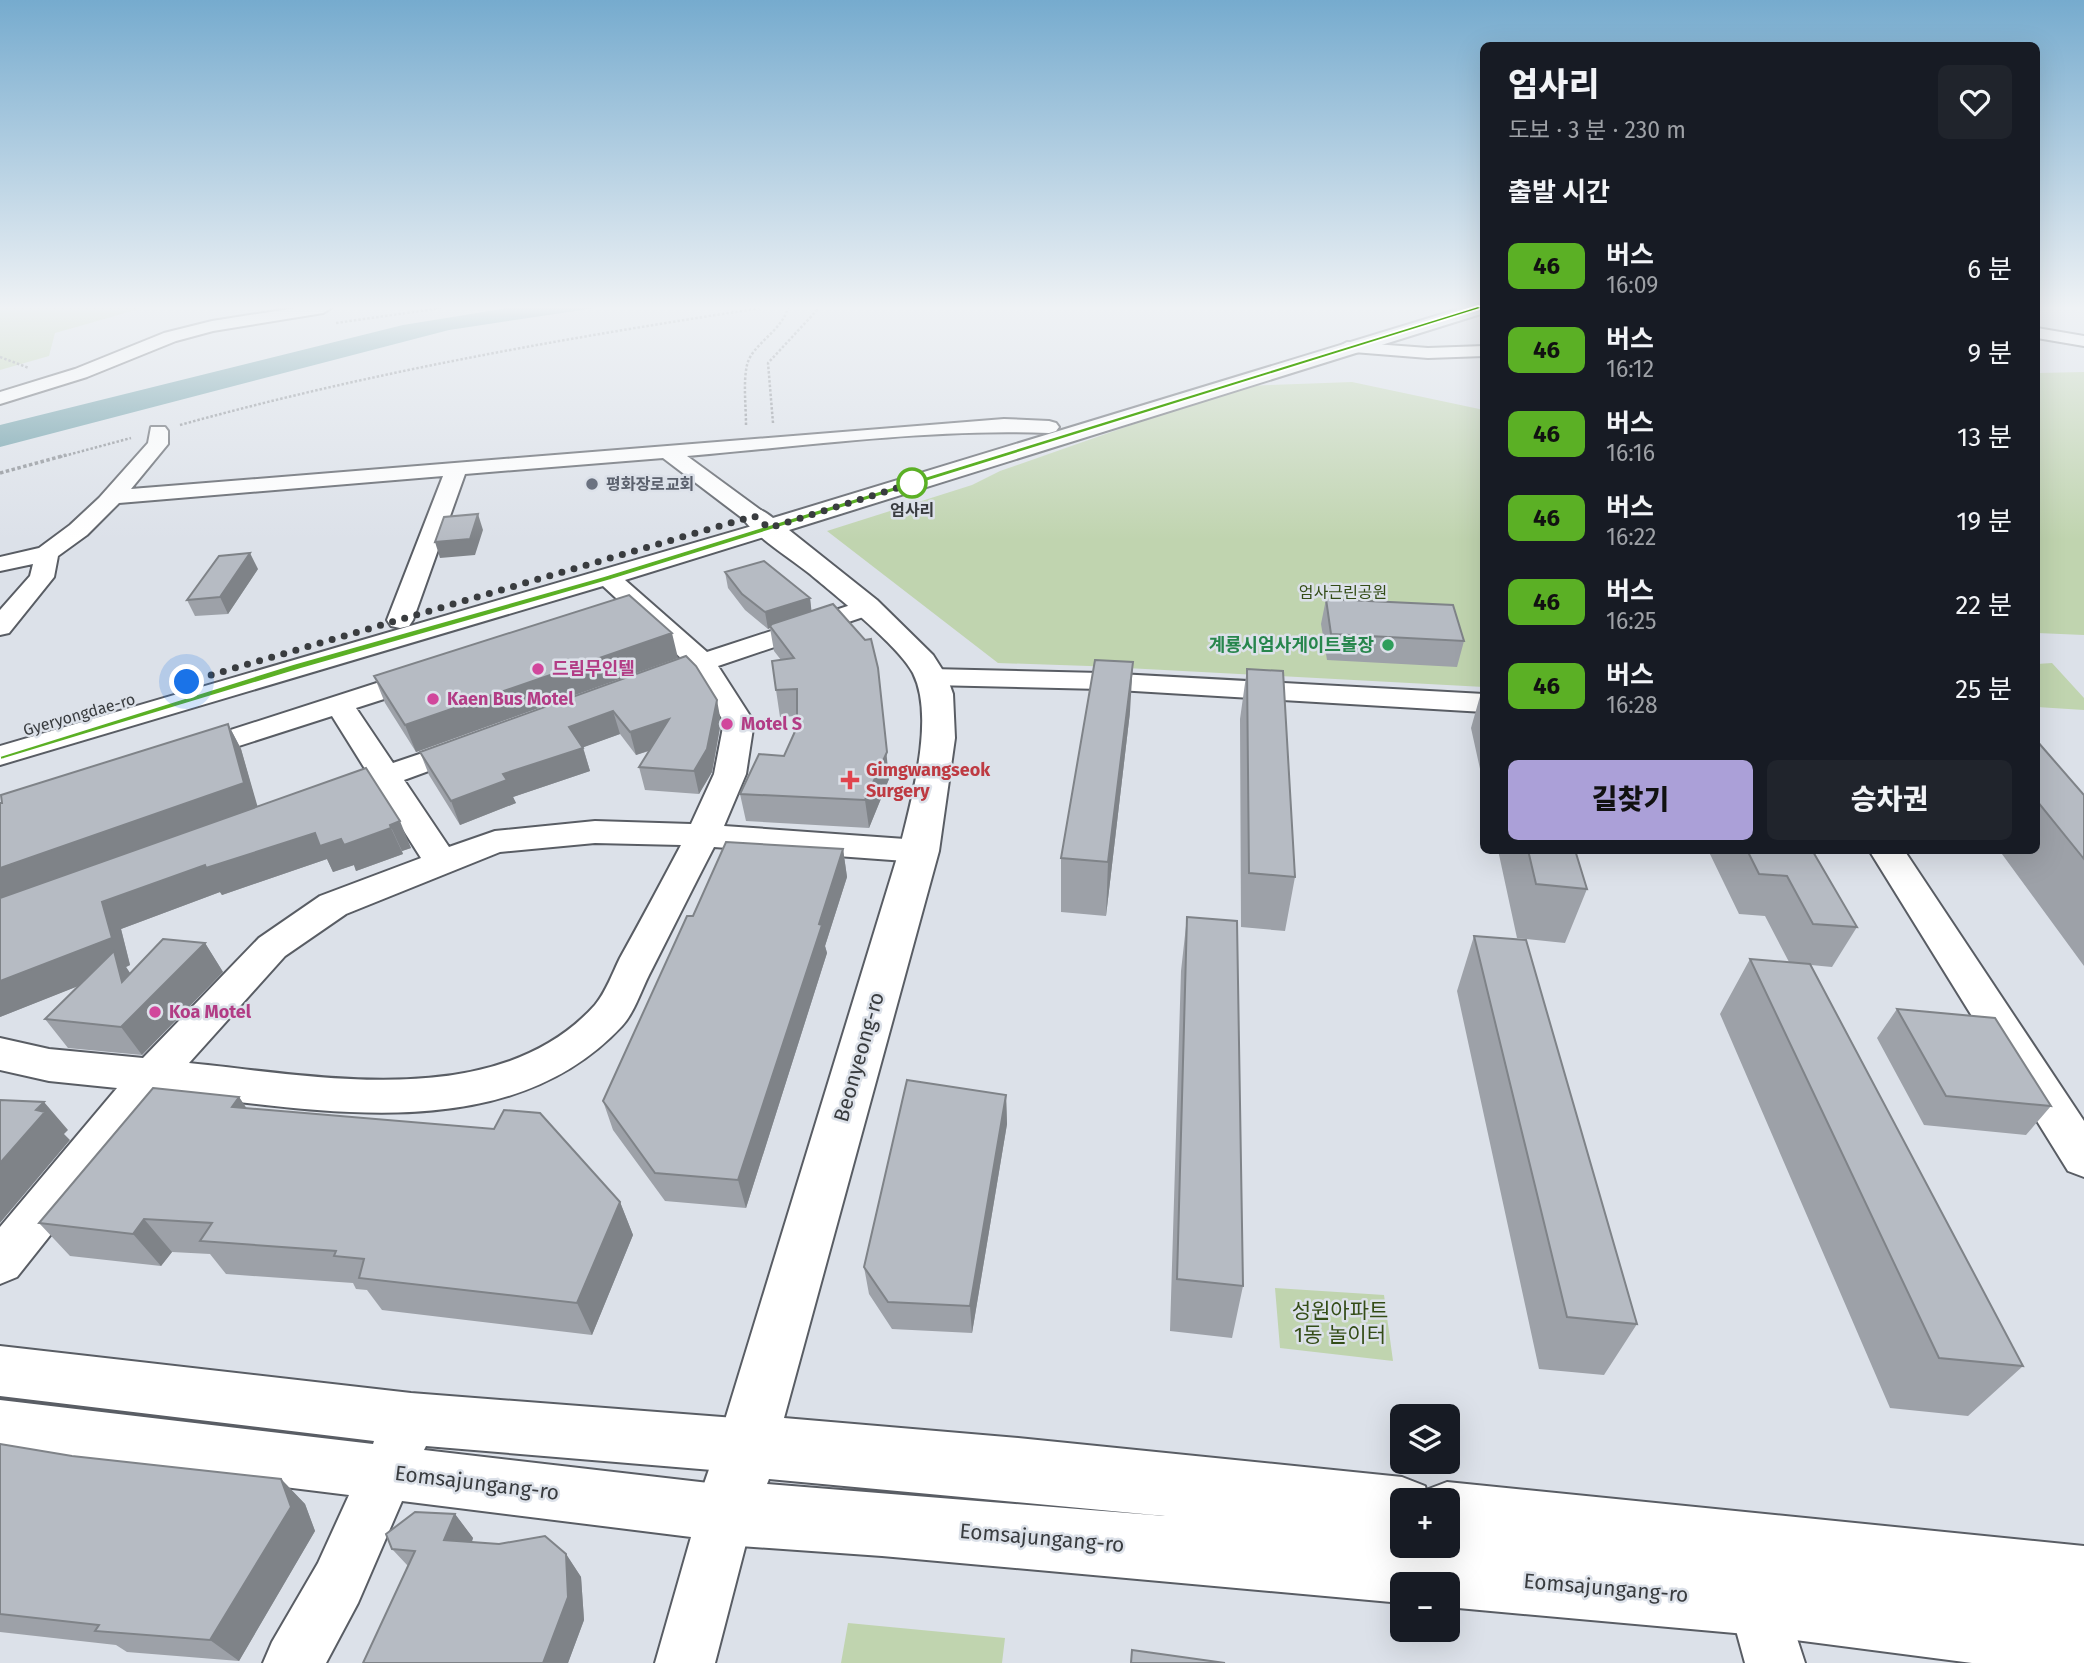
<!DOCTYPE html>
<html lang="ko">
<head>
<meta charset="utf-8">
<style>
  :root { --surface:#171b24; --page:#20242c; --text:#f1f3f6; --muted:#9ea1a6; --accent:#aba0d8 }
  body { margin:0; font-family:"Fira Sans","Noto Sans KR",sans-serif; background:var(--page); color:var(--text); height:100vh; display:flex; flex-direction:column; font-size:26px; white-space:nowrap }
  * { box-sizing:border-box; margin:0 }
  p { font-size:23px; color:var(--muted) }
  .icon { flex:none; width:38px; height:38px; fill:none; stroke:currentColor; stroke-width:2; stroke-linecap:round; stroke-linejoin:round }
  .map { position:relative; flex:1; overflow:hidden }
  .panel { position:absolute; left:1480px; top:42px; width:560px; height:812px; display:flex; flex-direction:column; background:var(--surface); border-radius:10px; box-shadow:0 7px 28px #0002 }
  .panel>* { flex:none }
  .badge { padding:0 14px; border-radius:10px; font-size:24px; line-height:46px }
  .controls { position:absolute; left:1390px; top:1404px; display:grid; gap:14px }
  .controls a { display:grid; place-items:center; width:70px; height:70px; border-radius:10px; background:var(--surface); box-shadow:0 7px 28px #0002; font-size:35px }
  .you { position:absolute; width:35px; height:35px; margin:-18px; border:5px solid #fff; border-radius:50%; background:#1a73e8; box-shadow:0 0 0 10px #1a73e833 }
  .map>.badge { position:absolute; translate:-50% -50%; box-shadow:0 0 0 4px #fff }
  h2 { padding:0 28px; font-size:26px; line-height:63px }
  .round { display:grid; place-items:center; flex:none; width:74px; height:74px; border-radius:10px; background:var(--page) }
  .head { display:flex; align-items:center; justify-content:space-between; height:119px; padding:0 28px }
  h1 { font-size:33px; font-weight:800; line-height:52px }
  .cta { display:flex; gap:14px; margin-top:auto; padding:14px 28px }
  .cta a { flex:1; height:80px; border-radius:10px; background:var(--accent); color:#111; font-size:28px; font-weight:800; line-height:80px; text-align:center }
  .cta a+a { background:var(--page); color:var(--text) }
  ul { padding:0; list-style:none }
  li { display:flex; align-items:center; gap:21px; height:84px; padding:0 28px }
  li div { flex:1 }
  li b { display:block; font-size:26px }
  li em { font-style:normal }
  li .badge { min-width:77px; font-weight:700; text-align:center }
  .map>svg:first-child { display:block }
  .green { fill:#c0d4af }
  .water { fill:#6b9da7 }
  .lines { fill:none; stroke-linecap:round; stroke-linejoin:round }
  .minor-casing { stroke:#595d64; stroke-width:4 }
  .major-casing { stroke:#595d64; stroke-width:4 }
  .path-far1 { stroke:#888c92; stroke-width:2.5; stroke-dasharray:2.5 2; stroke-linecap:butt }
  .path { stroke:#888c92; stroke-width:3.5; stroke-dasharray:3.5 2.5; stroke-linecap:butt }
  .minor { fill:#fff; fill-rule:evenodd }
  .major { fill:#fff; fill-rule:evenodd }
  .wall { fill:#9da1a8 }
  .shaded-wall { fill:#7f8388 }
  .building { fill:#b6bbc3; stroke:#7f8388; stroke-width:2 }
  .line { fill:#5bb025; stroke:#fff; stroke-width:2 }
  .walk { stroke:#393c3f; stroke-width:7; stroke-dasharray:0 12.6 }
  .stop-dot { fill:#fff; stroke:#5bb025; stroke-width:3.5 }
  .worship-dot { fill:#6b7280; stroke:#dce1e9; stroke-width:2.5 }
  .leisure-dot { fill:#2e9e5b; stroke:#dce1e9; stroke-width:2.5 }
  .hotel-dot { fill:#d1479c; stroke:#dce1e9; stroke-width:2.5 }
  .health-dot { fill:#e0444e; stroke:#dce1e9; stroke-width:2.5 }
  .labels { text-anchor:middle; stroke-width:5; stroke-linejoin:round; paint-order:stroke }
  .far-worship-label { font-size:16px; font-weight:bold; fill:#5b616d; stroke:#dce1e9; text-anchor:start }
  .far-stop-label { font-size:16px; font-weight:bold; fill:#393c3f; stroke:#dce1e9 }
  .far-park-label { font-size:16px; fill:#334c16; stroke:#dce1e9 }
  .far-street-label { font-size:16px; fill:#393c3f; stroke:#dce1e9 }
  .leisure-label { font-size:18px; font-weight:bold; fill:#27864d; stroke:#dce1e9; text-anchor:end }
  .hotel-label { font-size:18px; font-weight:bold; fill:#b23c85; stroke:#dce1e9; text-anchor:start }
  .health-label { font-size:18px; font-weight:bold; fill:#be3a42; stroke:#dce1e9; text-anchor:start }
  .near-street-label { font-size:21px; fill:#393c3f; stroke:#dce1e9 }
  .near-park-label { font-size:21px; fill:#334c16; stroke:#dce1e9 }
</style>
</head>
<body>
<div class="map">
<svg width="2084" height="1663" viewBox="0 0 2084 1663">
  <rect width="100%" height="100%" fill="#dce1e9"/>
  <path class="green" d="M 0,308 L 143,308 L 55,333 L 49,356 L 0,370 Z
    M 2084,372 L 2084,635 L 2037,633 L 2037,373 Z
    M 1352,382 L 1484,410 L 1484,687 L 1089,666 L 998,663 L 827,531 L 972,485 L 1000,471 L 1242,386 Z
    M 2052,663 L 2084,698 L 2084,710 L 2037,707 L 2037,664 Z
    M 1275,1288 L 1384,1295 L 1393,1361 L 1280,1348 Z
    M 848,1623 L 1005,1638 L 1002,1663 L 841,1663 Z"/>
  <path class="water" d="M 508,308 L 595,308 L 449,330 L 0,447 L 0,425 L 403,325 Z"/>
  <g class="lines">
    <defs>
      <path id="minor" d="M 295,308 L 331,308 L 323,313 L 213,331 L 176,341 L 87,377 L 0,404 L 0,392 L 75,369 L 164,333 L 212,321 Z
        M 2037,328 L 2084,336 L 2084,346 L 2037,338 Z
        M 1347,342 L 1428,348 L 1484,346 L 1484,356 L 1428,358 L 1341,351 L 1338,347 Z
        M 1004,419 L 1049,421 L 1056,423 L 1059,427 L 1056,431 L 1049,433 C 932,428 805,446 687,456 L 762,511 L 765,516 L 762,521 L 746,521 L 663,458 L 465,474 L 413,620 L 409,626 L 400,628 L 391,626 L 387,620 L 443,476 L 119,503 L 87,535 L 58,556 L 54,577 L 9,633 L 0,635 L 0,610 L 30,576 L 33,564 L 0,571 L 0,557 L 39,548 L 70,525 L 99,498 L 148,443 L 151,427 L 165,427 L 168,431 L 168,444 L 131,489 Z
        M 769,521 L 777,523 L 781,528 L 777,533 L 625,580 L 707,652 L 860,602 L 869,599 L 878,602 L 882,607 L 878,612 L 718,666 L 754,722 L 746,774 L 724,826 L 919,840 L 931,843 L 936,851 L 931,859 L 919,862 L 714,847 C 692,889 671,932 649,975 C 641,991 634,1013 622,1026 C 506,1151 312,1109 163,1093 L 17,1277 L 0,1284 L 0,1227 L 117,1088 L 49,1081 L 0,1070 L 0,1038 L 49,1049 L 143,1058 L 259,938 L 320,896 L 421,858 L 378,790 L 333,805 L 322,802 L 317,795 L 322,788 L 367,772 L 332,716 L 192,761 L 181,758 L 177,752 L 181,746 L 414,671 L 424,669 L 434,671 L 438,677 L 434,683 L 356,708 L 393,763 L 467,738 L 478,741 L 482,747 L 478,753 L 404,780 L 449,847 L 495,831 L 595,821 L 691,824 L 714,774 L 724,722 L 695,674 L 682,677 L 672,675 L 668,669 L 672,663 L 683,660 L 603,586 L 0,765 L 0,746 ZM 595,843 L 681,845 C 661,883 641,920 620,958 C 613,972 606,992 595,1005 C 498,1113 317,1076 189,1063 L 285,956 L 346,914 L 500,852 Z
        M 931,669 L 1101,673 L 1484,694 L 1484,712 L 1101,689 L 931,685 L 921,683 L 917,677 L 921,671 Z
        M 1869,850 L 1904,850 L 2084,1121 L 2084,1177 L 2068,1171 Z
        M 0,1346 L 411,1393 L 748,1419 L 767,1427 L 775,1446 L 767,1465 L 748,1473 L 426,1446 L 424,1450 L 726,1485 L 746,1493 L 754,1513 L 715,1663 L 655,1663 L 691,1537 L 402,1501 L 358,1603 L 326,1663 L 263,1663 L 272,1642 L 318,1563 L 349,1495 L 0,1452 L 0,1400 L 373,1444 L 374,1441 L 0,1396 Z
        M 1757,1572 L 1778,1580 L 1805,1663 L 1745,1663 L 1728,1601 L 1736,1580 Z"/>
      <path id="major" d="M 1462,308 L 1484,308 L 1484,313 L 789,530 L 877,600 L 933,655 L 947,677 L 953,694 L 955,738 L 939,851 L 784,1418 L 1018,1438 L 1402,1477 L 1425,1486 L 1426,1490 L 1447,1482 L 2084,1546 L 2084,1663 L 1972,1663 L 1757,1635 L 1447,1607 L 1447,1584 L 1402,1584 L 1402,1603 L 882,1556 L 726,1545 L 703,1536 L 694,1513 L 717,1446 L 899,851 C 910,804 936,719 913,673 C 898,645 836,596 810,574 C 789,557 755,537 741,516 L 745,510 C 757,507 763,510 773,518 ZM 769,1479 L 1165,1516 L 767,1484 ZM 1402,1500 L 1447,1500 L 1447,1545 L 1402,1545 Z"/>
    </defs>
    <use href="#minor" class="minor-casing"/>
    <use href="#major" class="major-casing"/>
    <path class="path-far1" d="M 336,323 L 441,308
      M 0,357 L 29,368
      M 773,423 L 768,363 L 819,308
      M 180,425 C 371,372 565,338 761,308
      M 746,425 C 746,406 743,383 747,365 C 752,344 781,332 788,308
      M 60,457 L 131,438"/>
    <path class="path" d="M 0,473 L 66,455"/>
    <use href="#minor" class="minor"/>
    <use href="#major" class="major"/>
  </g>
  <path class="wall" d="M 258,569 L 228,614 L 195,616 L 187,600 Z
    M 725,572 L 810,598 L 811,611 L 889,779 L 869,828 L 746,821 L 740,794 L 784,756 L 797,727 L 797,716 L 780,717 L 776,690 L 781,660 L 774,651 L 770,628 L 768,629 L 745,610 L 728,588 Z
    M 1326,599 L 1464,641 L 1457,667 L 1327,660 L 1321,624 Z
    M 686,656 L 721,722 L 712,772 L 699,794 L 645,790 L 639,767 L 649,751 L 636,755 L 620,734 L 583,747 L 590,771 L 513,797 L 516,803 L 460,825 L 429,775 L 420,752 Z
    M 678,658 L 416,752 L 385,703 L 374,676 Z
    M 1247,669 L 1295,877 L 1285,931 L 1241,927 L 1240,719 Z
    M 1484,682 L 1484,787 L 1471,728 Z
    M 1130,712 L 1106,916 L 1061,912 L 1061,858 Z
    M 228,724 L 241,749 L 257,807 L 366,768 L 411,848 L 402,851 L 403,854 L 356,871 L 354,865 L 333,872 L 327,859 L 222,895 L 220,892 L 121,929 L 130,965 L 126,967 L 130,973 L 205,943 L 223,972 L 142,1055 L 68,1048 L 45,1019 L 80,985 L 0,1017 L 0,803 Z
    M 2037,741 L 2084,795 L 2084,966 L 1999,850 L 2037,850 Z
    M 843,849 L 847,877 L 825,946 L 827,953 L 746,1208 L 665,1201 L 613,1130 L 603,1101 L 693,916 Z
    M 1498,850 L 1575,850 L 1587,889 L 1565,943 L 1517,938 Z
    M 1708,850 L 1812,850 L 1857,927 L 1832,967 L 1811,965 L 2023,1366 L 1968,1416 L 1890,1408 L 1720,1014 L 1750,959 L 1789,962 L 1765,916 L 1739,914 Z
    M 1187,917 L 1243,1286 L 1232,1338 L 1170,1331 L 1181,971 Z
    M 1474,936 L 1637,1324 L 1604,1375 L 1539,1369 L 1457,991 Z
    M 1897,1009 L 2051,1106 L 2026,1135 L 1924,1125 L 1877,1038 Z
    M 1006,1095 L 1007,1124 L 972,1333 L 892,1329 L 869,1294 L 864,1267 Z
    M 239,1097 L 246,1108 L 620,1202 L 633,1235 L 592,1335 L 382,1310 L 367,1290 L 356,1289 L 353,1283 L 226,1274 L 210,1254 L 172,1252 L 161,1266 L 70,1256 L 39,1223 Z
    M 0,1444 L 72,1456 L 281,1479 L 305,1504 L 315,1531 L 239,1661 L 127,1652 L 116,1645 L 0,1632 Z
    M 455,1514 L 473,1538 L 472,1542 L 566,1554 L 581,1577 L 584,1620 L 568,1663 L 363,1663 L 408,1566 L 392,1549 Z"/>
  <path class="shaded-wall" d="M 478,514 L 483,530 L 475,555 L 440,558 L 435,542 Z
    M 250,553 L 258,569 L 228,614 L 220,597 Z
    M 810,598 L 812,615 L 770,626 L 770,628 L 768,629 L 765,612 Z
    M 672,633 L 678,658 L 416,752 L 405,725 Z
    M 1133,662 L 1130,712 L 1106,916 L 1108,862 Z
    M 878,668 L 889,779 L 869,828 L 865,800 Z
    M 717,700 L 721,722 L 712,772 L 699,794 L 694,771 Z
    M 613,711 L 620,734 L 576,750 L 569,727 Z
    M 669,719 L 674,742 L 636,755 L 630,732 Z
    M 228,724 L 241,749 L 258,808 L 0,901 L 0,868 Z
    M 583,748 L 590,771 L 513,797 L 516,803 L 460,825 L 451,801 L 503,774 Z
    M 400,821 L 411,848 L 402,851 L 390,825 Z
    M 391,828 L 403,854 L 356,871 L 354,865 L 333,872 L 327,859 L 222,895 L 220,892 L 121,929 L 130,965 L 126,967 L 134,979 L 205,943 L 223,972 L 142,1055 L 121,1027 L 122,982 L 119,970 L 0,1017 L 0,981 L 102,902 L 205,865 L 315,833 L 341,839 Z
    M 843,849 L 847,877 L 825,946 L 827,953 L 746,1208 L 738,1180 Z
    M 1006,1095 L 1007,1124 L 972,1333 L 970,1306 Z
    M 239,1097 L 262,1131 L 232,1107 Z
    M 44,1102 L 68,1130 L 64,1134 L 70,1140 L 0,1223 L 0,1163 L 36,1110 Z
    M 620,1202 L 633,1235 L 592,1335 L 577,1303 Z
    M 144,1219 L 172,1252 L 161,1266 L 133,1234 Z
    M 281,1479 L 305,1504 L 315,1531 L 239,1661 L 210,1640 Z
    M 455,1514 L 473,1538 L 463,1564 L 444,1540 Z
    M 566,1554 L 581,1577 L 584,1620 L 568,1663 L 543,1663 Z"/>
  <path class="building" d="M 478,514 L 470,539 L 435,542 L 444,517 Z
    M 250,553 L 220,597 L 187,600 L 219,556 Z
    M 764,561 L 810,598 L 765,612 L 742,594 L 725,572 Z
    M 629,595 L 672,633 L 405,725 L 374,676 Z
    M 1326,599 L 1453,605 L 1464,641 L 1331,634 Z
    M 833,604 L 865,640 L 871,639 L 878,668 L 887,752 L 865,800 L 740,794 L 759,754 L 784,756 L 797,727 L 797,689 L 776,690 L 772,661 L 794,658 L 770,626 L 772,624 Z
    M 686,656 L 696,666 L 717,700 L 707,749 L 694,771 L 639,767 L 669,719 L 630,732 L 613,711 L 569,727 L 583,748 L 503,774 L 507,780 L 451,801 L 420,752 Z
    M 1095,660 L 1133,662 L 1108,862 L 1061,858 Z
    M 1247,669 L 1283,671 L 1295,877 L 1249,873 Z
    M 228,724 L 244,783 L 0,868 L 0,803 L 2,803 L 1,795 Z
    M 2037,741 L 2084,795 L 2084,859 L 2037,801 Z
    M 366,768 L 400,821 L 390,825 L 391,828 L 344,845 L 341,839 L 320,846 L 315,833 L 206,868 L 205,865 L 102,902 L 112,938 L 0,981 L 0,898 Z
    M 726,842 L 843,849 L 819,924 L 822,925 L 738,1180 L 655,1173 L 603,1101 L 687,916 L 693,916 Z
    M 1528,850 L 1575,850 L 1587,889 L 1536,884 Z
    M 1747,850 L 1812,850 L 1857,927 L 1813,924 L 1787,876 L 1759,874 Z
    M 1187,917 L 1237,921 L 1243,1286 L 1177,1279 Z
    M 1474,936 L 1526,940 L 1637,1324 L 1567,1317 Z
    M 163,939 L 205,943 L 121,1027 L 45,1019 L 114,951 L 122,982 Z
    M 1750,959 L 1810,964 L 2023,1366 L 1939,1358 Z
    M 1897,1009 L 1995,1018 L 2051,1106 L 1946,1096 Z
    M 907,1080 L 1006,1095 L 970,1306 L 888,1302 L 864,1267 Z
    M 153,1088 L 239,1097 L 232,1107 L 494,1129 L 504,1110 L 540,1113 L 620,1202 L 577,1303 L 359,1278 L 364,1259 L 334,1256 L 336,1251 L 200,1241 L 212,1223 L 144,1219 L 133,1234 L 39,1223 Z
    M 0,1100 L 44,1102 L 36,1110 L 45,1112 L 0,1163 Z
    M 0,1444 L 72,1456 L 281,1479 L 291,1507 L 210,1640 L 95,1631 L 99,1625 L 0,1614 Z
    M 415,1512 L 455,1514 L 444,1540 L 499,1544 L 545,1536 L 566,1554 L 568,1597 L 543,1663 L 363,1663 L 415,1551 L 392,1549 L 386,1534 Z
    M 1132,1650 L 1225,1663 L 1131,1663 Z"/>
  <linearGradient id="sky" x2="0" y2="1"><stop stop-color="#76abce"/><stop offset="0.57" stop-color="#eff2f5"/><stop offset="1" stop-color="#eff2f5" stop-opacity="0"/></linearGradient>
  <rect width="2084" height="540" fill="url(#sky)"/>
  <path class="line" d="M 1478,306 L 1483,308 L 611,580 L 301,669 L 4,759 L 0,760 L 0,756 L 293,664 L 604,576 Z"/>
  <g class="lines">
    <path class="walk" d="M 187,682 L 754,516 L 769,528 L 916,482 L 912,483"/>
  </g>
  <circle class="stop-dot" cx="912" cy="483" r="14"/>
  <circle class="worship-dot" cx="592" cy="484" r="7"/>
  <circle class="leisure-dot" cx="1388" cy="645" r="7"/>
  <g class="hotel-dot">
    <circle cx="538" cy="669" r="7"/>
    <circle cx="433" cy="699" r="7"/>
    <circle cx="727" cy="724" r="7"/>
    <circle cx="155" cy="1012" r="7"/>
  </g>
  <path class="health-dot" d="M846.5 769.5h7v7h7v7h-7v7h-7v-7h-7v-7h7z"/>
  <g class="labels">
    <g class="far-worship-label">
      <text x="606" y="490">평화장로교회</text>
    </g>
    <g class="far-stop-label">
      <text x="912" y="516">엄사리</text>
    </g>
    <g class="far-park-label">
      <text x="1343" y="598">엄사근린공원</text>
    </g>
    <g class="far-street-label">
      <text transform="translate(79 714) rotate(-16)" y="6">Gyeryongdae-ro</text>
    </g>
    <g class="leisure-label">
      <text x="1374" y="651">계룡시엄사게이트볼장</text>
    </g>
    <g class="hotel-label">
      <text x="552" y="675">드림무인텔</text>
      <text x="447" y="705">Kaen Bus Motel</text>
      <text x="741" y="730">Motel S</text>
      <text x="169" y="1018">Koa Motel</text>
    </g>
    <g class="health-label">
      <text x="866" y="776">Gimgwangseok<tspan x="866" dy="21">Surgery</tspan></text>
    </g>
    <g class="near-street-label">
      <text transform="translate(859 1057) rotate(-74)" y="7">Beonyeong-ro</text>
      <text transform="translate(477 1483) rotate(7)" y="7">Eomsajungang-ro</text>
      <text transform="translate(1042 1538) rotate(5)" y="7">Eomsajungang-ro</text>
      <text transform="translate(1606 1588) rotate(5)" y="7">Eomsajungang-ro</text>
    </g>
    <g class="near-park-label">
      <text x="1340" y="1318">성원아파트<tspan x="1340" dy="24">1동 놀이터</tspan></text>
    </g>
  </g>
</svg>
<div class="controls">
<a><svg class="icon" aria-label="layers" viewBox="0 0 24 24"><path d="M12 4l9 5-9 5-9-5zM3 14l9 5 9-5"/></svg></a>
<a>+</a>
<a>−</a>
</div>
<div class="you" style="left:187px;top:682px"></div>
<section class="panel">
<div class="head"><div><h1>엄사리</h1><p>도보 · 3 분 · 230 m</p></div><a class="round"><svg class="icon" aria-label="heart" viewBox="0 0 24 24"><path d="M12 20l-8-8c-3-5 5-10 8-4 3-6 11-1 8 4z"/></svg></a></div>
<h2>출발 시간</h2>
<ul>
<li><span class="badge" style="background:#5bb025;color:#111">46</span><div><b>버스</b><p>16:09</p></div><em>6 분</em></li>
<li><span class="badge" style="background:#5bb025;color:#111">46</span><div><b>버스</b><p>16:12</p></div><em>9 분</em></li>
<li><span class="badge" style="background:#5bb025;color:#111">46</span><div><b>버스</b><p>16:16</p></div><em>13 분</em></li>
<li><span class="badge" style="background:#5bb025;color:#111">46</span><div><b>버스</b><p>16:22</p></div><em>19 분</em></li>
<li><span class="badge" style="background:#5bb025;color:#111">46</span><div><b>버스</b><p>16:25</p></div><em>22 분</em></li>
<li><span class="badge" style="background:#5bb025;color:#111">46</span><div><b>버스</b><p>16:28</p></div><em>25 분</em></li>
</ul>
<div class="cta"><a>길찾기</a><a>승차권</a></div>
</section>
</div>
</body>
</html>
